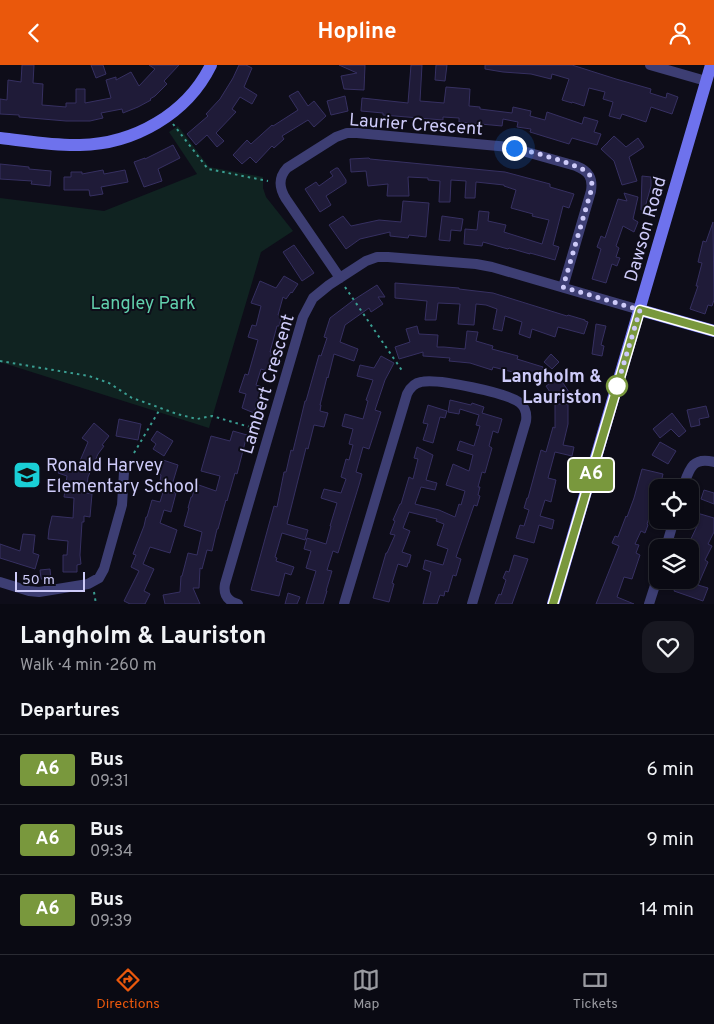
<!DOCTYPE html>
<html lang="en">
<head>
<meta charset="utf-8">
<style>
  :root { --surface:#0a0a13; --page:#181821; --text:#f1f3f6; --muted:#999aa0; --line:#2a2b33; --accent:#ea580c }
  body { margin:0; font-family:Overpass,sans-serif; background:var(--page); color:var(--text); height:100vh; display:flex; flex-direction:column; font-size:19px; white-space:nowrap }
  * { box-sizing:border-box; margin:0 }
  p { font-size:16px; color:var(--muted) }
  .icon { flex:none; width:28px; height:28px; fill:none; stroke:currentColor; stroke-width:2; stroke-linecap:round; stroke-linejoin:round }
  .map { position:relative; height:539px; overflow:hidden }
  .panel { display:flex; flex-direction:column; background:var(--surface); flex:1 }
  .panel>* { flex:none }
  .badge { padding:0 10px; border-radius:4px; font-size:18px; line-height:32px }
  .fabs { position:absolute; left:649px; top:414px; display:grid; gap:10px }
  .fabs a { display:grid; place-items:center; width:50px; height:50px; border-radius:10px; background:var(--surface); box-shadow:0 1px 4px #0004,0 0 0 1px var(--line); font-size:25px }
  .scale { position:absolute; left:15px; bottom:12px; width:70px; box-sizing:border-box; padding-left:5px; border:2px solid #cecbf9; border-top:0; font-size:14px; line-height:18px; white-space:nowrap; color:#cecbf9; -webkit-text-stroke:4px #0e0d19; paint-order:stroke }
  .you { position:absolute; width:25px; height:25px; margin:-12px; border:4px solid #fff; border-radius:50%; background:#1a73e8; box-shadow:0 0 0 8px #1a73e833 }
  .map>.badge { position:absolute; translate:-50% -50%; box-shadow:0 0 0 2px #fff }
  h2 { padding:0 20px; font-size:19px; line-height:45px }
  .round { display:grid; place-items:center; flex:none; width:52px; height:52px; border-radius:15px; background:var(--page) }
  .head { display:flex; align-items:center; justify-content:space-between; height:85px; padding:0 20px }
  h1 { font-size:24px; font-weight:700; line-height:38px }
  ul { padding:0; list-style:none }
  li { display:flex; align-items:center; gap:15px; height:70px; padding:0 20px; border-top:1px solid var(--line) }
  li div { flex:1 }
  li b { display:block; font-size:19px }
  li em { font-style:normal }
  li .badge { min-width:55px; font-weight:700; text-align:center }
  header { display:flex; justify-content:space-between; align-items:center; height:65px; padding:0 20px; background:var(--accent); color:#fff; font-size:22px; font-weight:700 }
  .tabs { display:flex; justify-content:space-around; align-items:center; height:70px; border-top:1px solid var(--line); background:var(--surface); font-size:14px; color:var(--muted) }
  .tabs a { display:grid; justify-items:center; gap:2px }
  .tabs .on { color:var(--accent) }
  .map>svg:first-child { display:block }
  .green { fill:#102321 }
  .building { fill:#1f1b38; stroke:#363061 }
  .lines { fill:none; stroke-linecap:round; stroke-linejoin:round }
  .path { stroke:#3a9e92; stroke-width:2; stroke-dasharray:2.5 4; stroke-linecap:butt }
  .street { stroke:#3d3e73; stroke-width:10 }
  .secondary { stroke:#6e72ed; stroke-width:12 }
  .line-casing { stroke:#fff; stroke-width:11 }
  .line { stroke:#79983d; stroke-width:8 }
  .walk { stroke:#cecbf9; stroke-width:5; stroke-dasharray:0 9 }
  .stop-dot { fill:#fff; stroke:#79983d; stroke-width:2.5 }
  .labels { text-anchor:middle; stroke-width:4; stroke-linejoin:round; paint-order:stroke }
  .street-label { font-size:18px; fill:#cecbf9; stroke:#0e0d19 }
  .park-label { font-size:18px; fill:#61cfac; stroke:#0e0d19 }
  .stop-label { font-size:18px; font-weight:bold; fill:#cecbf9; stroke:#0e0d19; text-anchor:end }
  .poi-label { font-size:18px; fill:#cecbf9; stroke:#0e0d19; text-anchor:start }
</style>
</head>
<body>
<header><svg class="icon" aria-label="back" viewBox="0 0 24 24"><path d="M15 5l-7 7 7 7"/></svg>Hopline<svg class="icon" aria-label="person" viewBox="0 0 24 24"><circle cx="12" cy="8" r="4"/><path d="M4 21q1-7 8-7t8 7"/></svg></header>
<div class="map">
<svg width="714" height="539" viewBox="0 0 714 539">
  <rect width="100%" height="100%" fill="#0e0d19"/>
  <path class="green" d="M 178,61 L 209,102 L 263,112 L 263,123 L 266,132 L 293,166 L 261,187 L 209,363 L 0,297 L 0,133 L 104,146 L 197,109 L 169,67 Z"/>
  <path class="building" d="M 22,0 L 34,0 L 33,18 L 43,19 L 42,40 L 66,42 L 66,38 L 76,38 L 76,24 L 85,24 L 85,38 L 111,33 L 106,15 L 116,12 L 116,15 L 131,7 L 139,21 L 155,4 L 149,0 L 179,0 L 164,16 L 167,19 L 155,31 L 150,34 L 151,35 L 138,42 L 123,48 L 122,44 L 101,48 L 103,53 L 90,56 L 66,56 L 19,52 L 19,50 L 0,49 L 0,34 L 7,35 L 8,15 L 21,17 Z
    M 91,0 L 103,0 L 106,9 L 96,13 Z
    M 239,0 L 246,0 L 252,3 L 244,22 L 257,30 L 252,39 L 240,32 L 232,44 L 236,47 L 216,68 L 224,76 L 217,82 L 207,70 L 196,80 L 187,69 L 208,51 L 206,49 L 220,34 L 233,13 Z
    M 339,0 L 365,0 L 364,25 L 344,24 L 341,11 L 357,8 Z
    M 411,0 L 422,0 L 420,36 L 444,38 L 446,22 L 470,24 L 469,41 L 480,42 L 480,44 L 512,48 L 513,42 L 531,46 L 530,51 L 545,55 L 547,47 L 582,59 L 584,52 L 598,56 L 594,67 L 601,69 L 597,80 L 572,73 L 569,79 L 530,67 L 531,64 L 517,62 L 518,57 L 503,54 L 502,61 L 459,57 L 459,53 L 443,52 L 443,55 L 383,50 L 383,48 L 361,46 L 362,33 L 408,38 Z
    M 436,0 L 447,0 L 445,16 L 435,15 Z
    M 485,0 L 572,0 L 616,14 L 651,24 L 650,28 L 666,33 L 667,28 L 678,32 L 672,49 L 651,42 L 646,57 L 622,49 L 620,54 L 609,51 L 613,37 L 603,34 L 605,27 L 589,23 L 584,41 L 572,37 L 572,38 L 562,35 L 569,14 L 552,9 L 551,14 L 531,9 L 503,7 L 485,4 Z
    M 298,26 L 308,41 L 314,36 L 326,51 L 314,62 L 308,55 L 282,71 L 284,74 L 274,83 L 272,81 L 256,98 L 250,92 L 242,99 L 233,90 L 247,75 L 251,79 L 272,60 L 273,61 L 298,45 L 289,31 Z
    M 345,31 L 348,46 L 331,50 L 327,36 Z
    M 614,71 L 626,82 L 638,73 L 644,82 L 629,92 L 637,116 L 622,120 L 614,96 L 601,84 Z
    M 173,80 L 180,93 L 158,104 L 162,116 L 144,122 L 134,97 L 145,93 L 145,94 Z
    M 369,93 L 370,94 L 505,107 L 550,119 L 550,122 L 574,129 L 569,143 L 563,141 L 553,180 L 559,182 L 555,195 L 530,188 L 530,189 L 509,183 L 508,184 L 483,177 L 482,181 L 464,179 L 465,164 L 477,165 L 479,146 L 489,147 L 488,156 L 506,160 L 504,167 L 542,179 L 549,155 L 532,151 L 533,149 L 511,143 L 516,125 L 504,121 L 504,120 L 476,117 L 475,133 L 465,133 L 466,116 L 451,115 L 450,137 L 439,137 L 440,116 L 428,115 L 428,113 L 408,112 L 409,131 L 387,131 L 388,119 L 368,121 L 366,106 L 351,107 L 350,94 Z
    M 0,99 L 29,102 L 29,104 L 51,106 L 50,121 L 31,119 L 32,116 L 0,114 Z
    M 336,103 L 338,103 L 346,115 L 346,118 L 326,131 L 331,140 L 320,147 L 305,124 L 316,117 L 319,121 L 333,111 L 330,107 Z
    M 103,105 L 104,109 L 125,105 L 128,117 L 101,122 L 103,129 L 90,131 L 89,125 L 64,125 L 64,112 L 71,112 L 71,107 L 82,107 L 82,109 Z
    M 642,111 L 651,112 L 651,121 L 644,146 L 641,145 Z
    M 624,128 L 638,132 L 633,154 L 638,157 L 634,167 L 623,161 L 616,181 L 619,183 L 616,192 L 620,193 L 617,201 L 612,199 L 606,218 L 592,214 L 601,184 L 597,182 L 601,171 L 605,173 L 618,134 L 627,136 Z
    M 403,136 L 429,138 L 426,172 L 409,170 L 408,173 L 390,171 L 390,167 L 360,174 L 346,184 L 329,160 L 343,151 L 351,161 L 379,155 L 401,157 Z
    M 442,151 L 463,154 L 461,166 L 451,165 L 450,176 L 439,175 Z
    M 713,157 L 714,235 L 712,241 L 708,240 L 705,249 L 690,244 L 698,221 L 696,221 L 702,198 L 698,197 L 703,176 L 706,177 Z
    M 294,180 L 314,208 L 302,216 L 283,187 Z
    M 284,211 L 298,219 L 292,228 L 291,227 L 286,234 L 283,232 L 278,250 L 282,251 L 279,261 L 277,261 L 270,287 L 272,287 L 267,306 L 261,304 L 256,320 L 262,322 L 254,348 L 242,343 L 246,329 L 239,327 L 245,309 L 248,310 L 258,275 L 248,272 L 252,260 L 256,261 L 261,241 L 251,238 L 260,216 L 276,223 Z
    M 395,218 L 459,223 L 459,224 L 493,228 L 567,251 L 568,250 L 585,255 L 585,256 L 588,257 L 584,269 L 558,262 L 555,272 L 532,264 L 530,273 L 519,269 L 522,257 L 505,251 L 502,266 L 493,264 L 497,244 L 486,240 L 476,239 L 474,260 L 458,259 L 460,239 L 438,238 L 436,255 L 425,255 L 427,236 L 395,233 Z
    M 377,220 L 385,232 L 378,232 L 383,239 L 371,247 L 369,243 L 345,260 L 340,277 L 358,284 L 354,296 L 334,289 L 328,313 L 327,312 L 320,340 L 321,340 L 320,346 L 328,348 L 324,362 L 314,360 L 308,384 L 306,383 L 287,459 L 308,465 L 305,475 L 282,468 L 275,492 L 277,493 L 276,496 L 294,502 L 291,510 L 285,508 L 279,531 L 251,525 L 274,441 L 277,442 L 284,407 L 286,407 L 291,385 L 293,386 L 305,336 L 306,336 L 319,290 L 321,291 L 327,273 L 324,272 L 330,253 L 355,234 Z
    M 596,259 L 606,261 L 601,280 L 604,281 L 602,291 L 592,289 Z
    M 417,261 L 419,269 L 438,270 L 437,282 L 444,282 L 465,284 L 467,266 L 478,267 L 476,276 L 493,281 L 492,284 L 518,291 L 517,294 L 543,302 L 540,314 L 493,302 L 492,305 L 470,298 L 449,296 L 450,293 L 423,291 L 423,287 L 399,294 L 395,282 L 410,277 L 406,264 Z
    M 551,289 L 559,297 L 552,304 L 544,297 Z
    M 381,291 L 394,298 L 385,315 L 375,345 L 381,347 L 369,384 L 363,382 L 356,407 L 362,409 L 359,420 L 338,488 L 333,486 L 327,505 L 332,506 L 326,526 L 327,526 L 323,539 L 306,539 L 316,506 L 306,503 L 311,486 L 304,484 L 307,473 L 326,479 L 331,461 L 330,461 L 337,438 L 321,433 L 324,424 L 341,428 L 346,414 L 341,412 L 346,394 L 349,395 L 353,380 L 349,379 L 353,364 L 342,361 L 345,349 L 363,354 L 368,336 L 366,335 L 373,315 L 357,311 L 360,300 L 374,303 Z
    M 559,312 L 569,327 L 556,336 L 546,321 Z
    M 450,335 L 471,340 L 472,338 L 484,342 L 482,348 L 502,354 L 498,368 L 493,366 L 489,381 L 492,383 L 485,408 L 482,407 L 478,422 L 480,422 L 478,430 L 480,431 L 477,441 L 474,440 L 456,492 L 461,494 L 456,511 L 453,510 L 448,527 L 445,526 L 444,531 L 440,530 L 437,539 L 423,539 L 431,507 L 423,504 L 425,495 L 443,500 L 448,484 L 437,480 L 444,459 L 436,456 L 437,454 L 409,447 L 403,463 L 410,466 L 402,487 L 411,490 L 409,498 L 408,498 L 407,502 L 398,499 L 392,518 L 394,519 L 389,537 L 373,533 L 386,488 L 387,488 L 395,470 L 390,469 L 395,456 L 393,455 L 400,439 L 401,439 L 409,412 L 413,414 L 418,394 L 414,393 L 417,382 L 433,390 L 426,415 L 437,418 L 435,425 L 421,422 L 415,439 L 439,445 L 455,452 L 459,439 L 461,440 L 465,426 L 446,420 L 453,399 L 469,406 L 473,390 L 457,385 L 460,376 L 474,381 L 480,361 L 476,360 L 479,350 L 460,344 L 459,349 L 448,347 Z
    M 555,339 L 568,339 L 568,359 L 563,380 L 574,382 L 572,391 L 555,387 L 548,413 L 556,415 L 551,437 L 545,435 L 540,451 L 554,455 L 552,464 L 539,460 L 534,478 L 516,473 L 520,460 L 524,461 L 529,445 L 524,443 L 527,433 L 528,433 L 541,385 L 546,387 L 553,362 L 555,363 Z
    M 428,340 L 447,346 L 445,353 L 440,352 L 433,378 L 423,375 L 428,359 L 423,358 Z
    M 706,341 L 709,352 L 699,354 L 700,360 L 691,362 L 687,345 Z
    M 672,348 L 686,366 L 679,372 L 671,364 L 660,373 L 653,364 Z
    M 119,354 L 141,359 L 138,375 L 116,371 Z
    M 94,358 L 109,371 L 102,380 L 104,381 L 98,389 L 88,412 L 86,428 L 92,429 L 90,452 L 84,451 L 84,457 L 82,457 L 80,490 L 81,499 L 77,500 L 77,507 L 63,507 L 63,490 L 67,490 L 68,476 L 48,474 L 49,464 L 52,451 L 73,453 L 74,433 L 64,432 L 67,411 L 58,408 L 62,398 L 77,403 L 88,377 L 82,373 Z
    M 157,366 L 173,376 L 164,391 L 153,384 L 156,379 L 151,375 Z
    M 233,366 L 247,370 L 237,409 L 235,408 L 227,436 L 226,435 L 218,464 L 217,464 L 212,486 L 207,485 L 202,504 L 200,503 L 199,523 L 193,523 L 200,539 L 165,539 L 163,530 L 180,527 L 181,511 L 182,511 L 188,488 L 197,490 L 202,467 L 184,461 L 189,443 L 188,443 L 191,432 L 192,432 L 196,419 L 216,426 L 220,411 L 201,406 L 211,371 L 230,376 Z
    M 660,377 L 676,386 L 668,399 L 652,390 Z
    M 163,395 L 178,400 L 172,420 L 160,416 L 161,410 L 159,409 Z
    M 642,404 L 663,409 L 660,422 L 658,422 L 658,427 L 647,459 L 648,460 L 645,468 L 641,466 L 635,479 L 639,480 L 636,488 L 640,490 L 632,514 L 624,512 L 617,532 L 634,539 L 596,539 L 619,481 L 612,478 L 615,471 L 618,472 L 626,451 L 627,452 L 634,433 Z
    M 164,424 L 176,428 L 171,447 L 164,445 L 160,458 L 177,465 L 170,488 L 150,482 L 143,499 L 154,504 L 144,526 L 150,529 L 145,539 L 130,539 L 124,536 L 139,506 L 131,502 L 136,490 L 133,489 L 144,461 L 146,452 L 147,452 L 152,435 L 160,437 Z
    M 704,425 L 714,428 L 714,439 L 701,434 Z
    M 697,448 L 714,453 L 714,467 L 708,479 L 712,481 L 705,495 L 708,497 L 698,520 L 708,523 L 703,536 L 674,526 L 678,515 L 684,515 L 689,517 L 695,505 L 690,502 L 690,498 L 694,488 L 690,487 L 690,476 L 698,459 L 694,458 Z
    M 23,469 L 35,470 L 33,488 L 39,490 L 35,504 L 0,493 L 0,479 L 20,486 Z
    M 514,490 L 528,494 L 512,539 L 495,539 L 499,529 L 501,530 L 506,515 L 503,513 L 506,506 L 509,507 Z
    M 50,504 L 51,514 L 41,514 L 40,505 Z
    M 288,528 L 300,532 L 297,539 L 285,539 Z"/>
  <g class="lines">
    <path class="path" d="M 173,59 L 208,104 L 268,116
      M 345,222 L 403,307
      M 0,296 L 89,311 L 109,318 L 132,333 L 141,336 L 177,349 L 197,354 L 212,351 L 260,365
      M 134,388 L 160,344
      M 94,527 L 96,539"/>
    <path class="street" d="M 650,0 L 706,16
      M 340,213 L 286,134 C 279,123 278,113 287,103 L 336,72 L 347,68 L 357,68 L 509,82 L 576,101 C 589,106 593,113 591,126 L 563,222
      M 683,422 C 689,405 692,391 714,397
      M 666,482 L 674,455
      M 0,517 L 29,526 L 39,527 L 88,519 L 99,513 L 104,504 L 122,440 L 124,407
      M 238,539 C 228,536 223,530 225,519 L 303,252 L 313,233 L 329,220 L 366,196 L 377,192 L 388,192 L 476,199 L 492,202 L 640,245
      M 344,539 L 407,329 C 410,323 414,318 421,317 C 437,313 508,328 520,338 C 526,343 527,349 526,356 L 472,539
      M 649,539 L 658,511"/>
    <path class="secondary" d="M 0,73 C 27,76 54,81 80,80 C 134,79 187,49 211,0
      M 640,245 L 714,266
      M 553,539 L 711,0"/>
  </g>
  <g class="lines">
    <defs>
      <path id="line" d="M 553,539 L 640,245 L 714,266"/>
    </defs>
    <use href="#line" class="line-casing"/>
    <use href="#line" class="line"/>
    <path class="walk" d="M 514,83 C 527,85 581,100 588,108 C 593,113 592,119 591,126 L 563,222 L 640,245 L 617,321"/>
  </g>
  <defs>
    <symbol id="school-square" viewBox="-11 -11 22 22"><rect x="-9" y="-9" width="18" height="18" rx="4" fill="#1acfd6" stroke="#0e0d19"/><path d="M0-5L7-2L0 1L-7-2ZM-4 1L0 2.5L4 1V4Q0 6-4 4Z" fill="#111"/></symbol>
  </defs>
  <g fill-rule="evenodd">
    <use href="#school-square" x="11" y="394" width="32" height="32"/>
  </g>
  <circle class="stop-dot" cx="617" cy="321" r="10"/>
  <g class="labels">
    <g class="street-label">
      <text transform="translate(416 59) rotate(4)" y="6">Laurier Crescent</text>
      <text transform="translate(645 164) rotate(-74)" y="6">Dawson Road</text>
      <text transform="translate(267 319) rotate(-73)" y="6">Lambert Crescent</text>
    </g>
    <g class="park-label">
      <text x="143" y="244">Langley Park</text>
    </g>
    <g class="stop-label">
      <text x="602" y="317">Langholm &amp;<tspan x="602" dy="21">Lauriston</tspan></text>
    </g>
    <g class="poi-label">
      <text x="46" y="406">Ronald Harvey<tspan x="46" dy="21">Elementary School</tspan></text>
    </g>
  </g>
</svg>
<div class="fabs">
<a><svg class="icon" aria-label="locate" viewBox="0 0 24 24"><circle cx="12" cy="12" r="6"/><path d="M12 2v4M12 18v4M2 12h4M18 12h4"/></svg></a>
<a><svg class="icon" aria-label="layers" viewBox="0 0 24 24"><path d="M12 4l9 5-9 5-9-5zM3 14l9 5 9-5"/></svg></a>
</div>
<div class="scale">50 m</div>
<div class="you" style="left:514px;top:83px"></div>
<b class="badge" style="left:591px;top:410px;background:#79983d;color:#fff">A6</b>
</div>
<section class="panel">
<div class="head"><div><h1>Langholm &amp; Lauriston</h1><p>Walk · 4 min · 260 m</p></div><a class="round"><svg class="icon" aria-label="heart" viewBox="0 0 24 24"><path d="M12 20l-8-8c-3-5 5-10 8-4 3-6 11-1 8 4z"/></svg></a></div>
<h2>Departures</h2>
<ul>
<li><span class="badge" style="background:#79983d;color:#fff">A6</span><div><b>Bus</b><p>09:31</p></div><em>6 min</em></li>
<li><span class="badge" style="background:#79983d;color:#fff">A6</span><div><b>Bus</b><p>09:34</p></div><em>9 min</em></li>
<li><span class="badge" style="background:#79983d;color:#fff">A6</span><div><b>Bus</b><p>09:39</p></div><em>14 min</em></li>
</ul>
</section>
<nav class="tabs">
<a class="on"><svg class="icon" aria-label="directions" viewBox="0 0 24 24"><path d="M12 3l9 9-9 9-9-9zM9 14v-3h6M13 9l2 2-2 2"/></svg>Directions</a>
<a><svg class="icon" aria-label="map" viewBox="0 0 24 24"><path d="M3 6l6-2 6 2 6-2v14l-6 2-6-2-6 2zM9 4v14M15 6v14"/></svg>Map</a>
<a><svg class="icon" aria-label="tickets" viewBox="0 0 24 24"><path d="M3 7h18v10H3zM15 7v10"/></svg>Tickets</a>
</nav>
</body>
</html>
